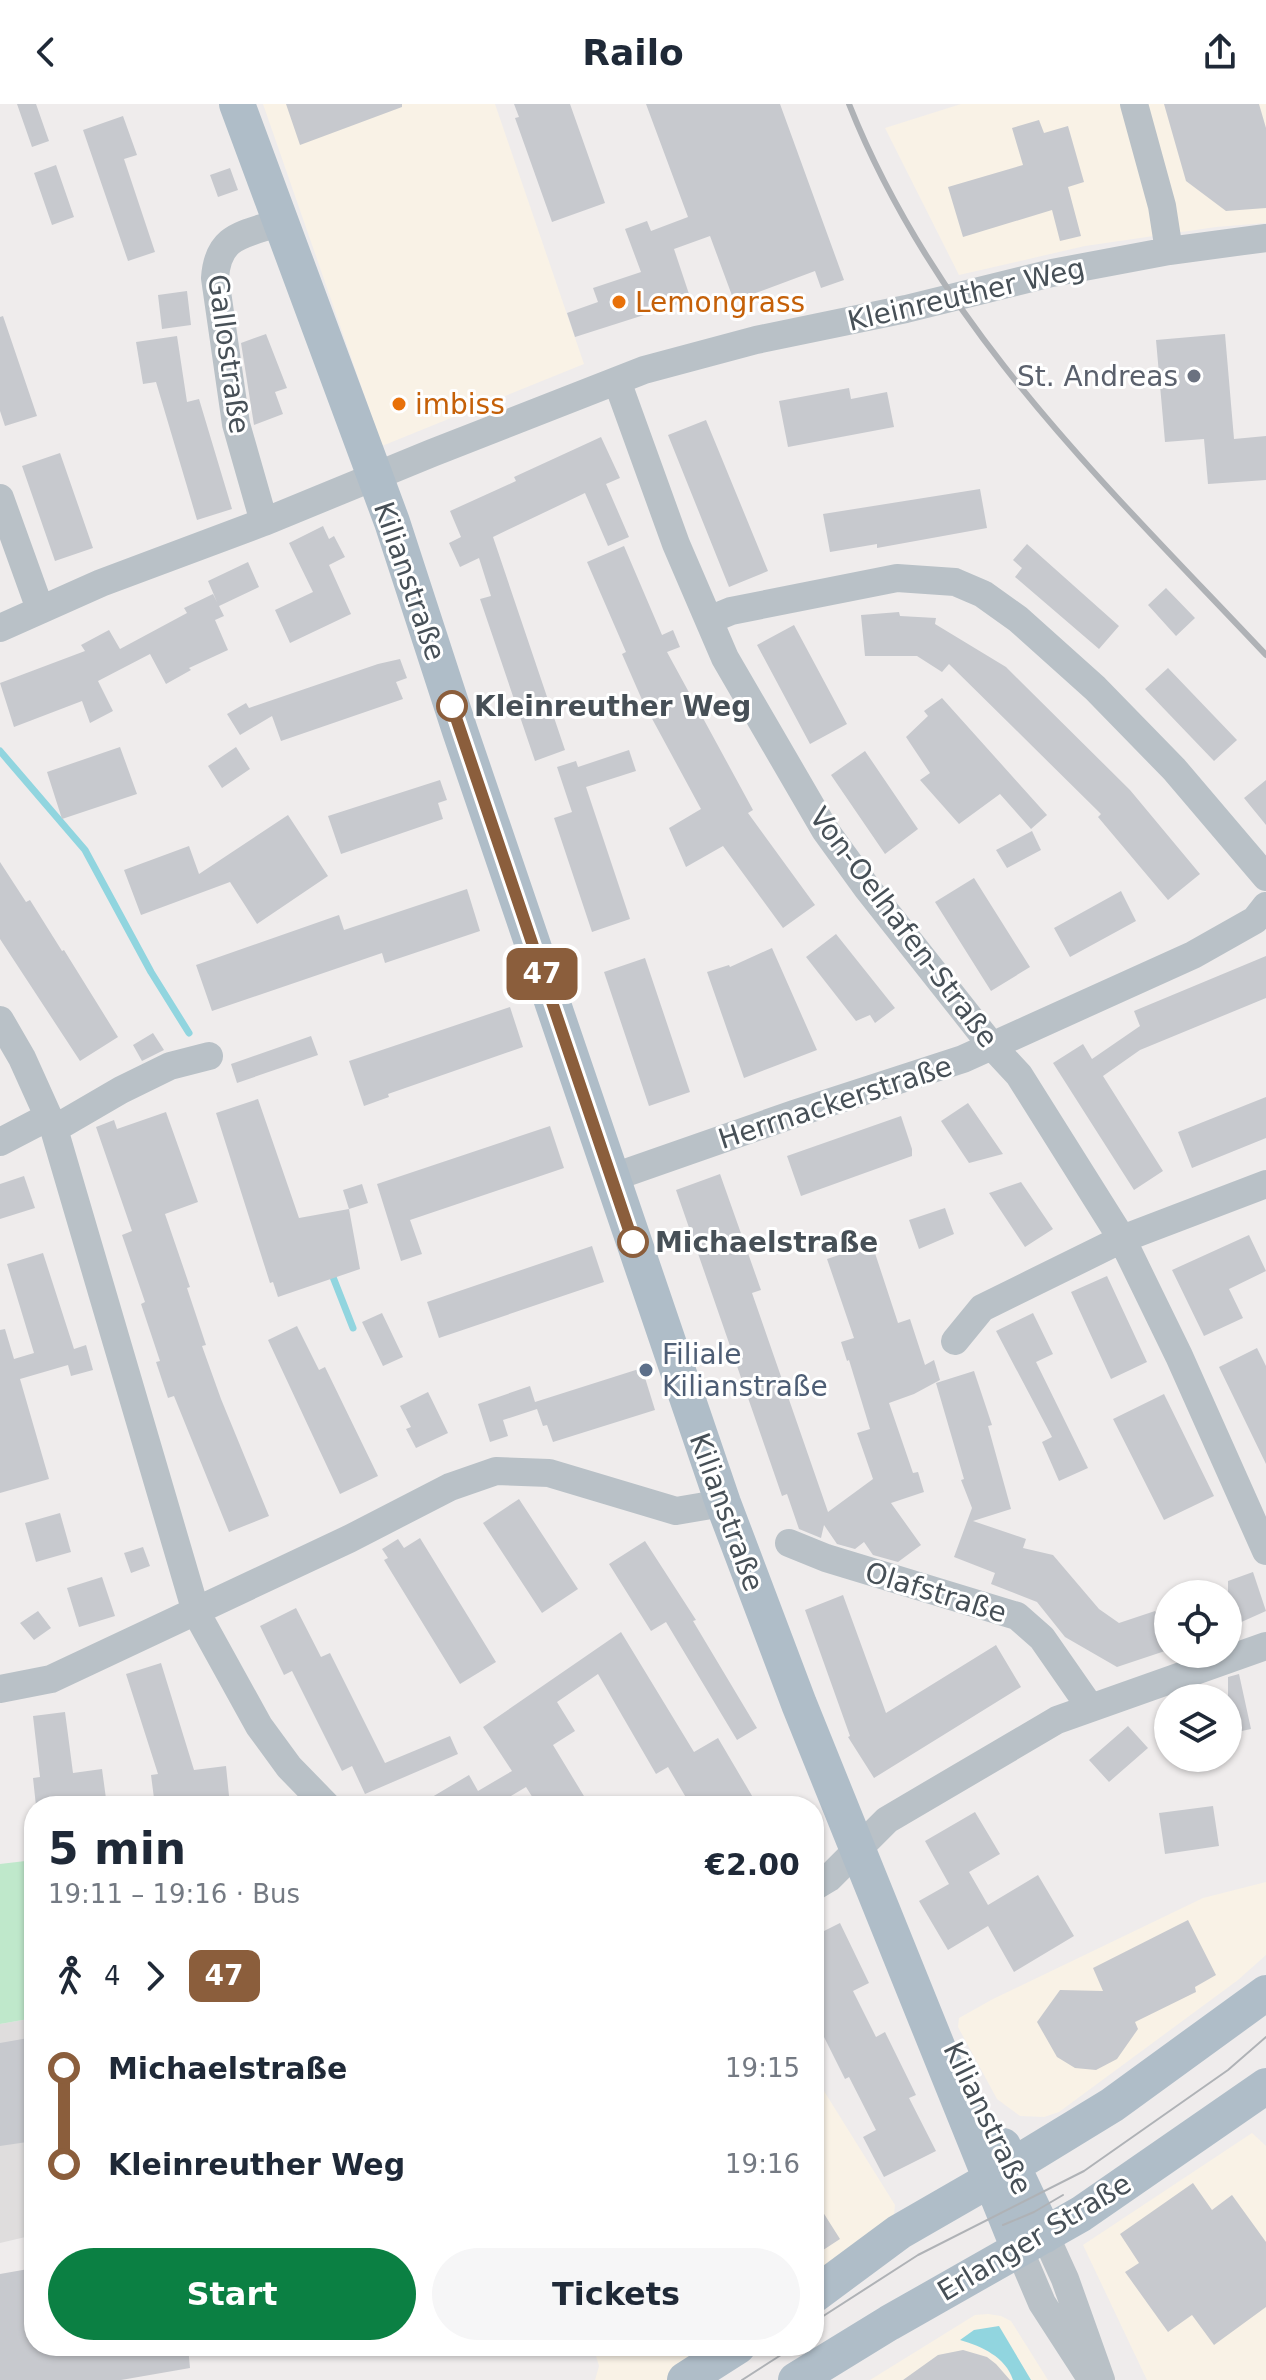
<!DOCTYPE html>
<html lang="en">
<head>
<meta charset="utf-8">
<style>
  :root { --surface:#fff; --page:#f6f6f7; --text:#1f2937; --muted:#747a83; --accent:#0b8043 }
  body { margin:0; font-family:"DejaVu Sans",sans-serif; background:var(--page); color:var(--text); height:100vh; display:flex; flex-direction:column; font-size:30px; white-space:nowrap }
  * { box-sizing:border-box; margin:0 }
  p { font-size:26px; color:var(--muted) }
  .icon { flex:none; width:44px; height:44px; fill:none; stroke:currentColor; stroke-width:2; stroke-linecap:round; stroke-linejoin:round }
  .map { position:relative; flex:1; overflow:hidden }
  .side { position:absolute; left:24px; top:1692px; width:800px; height:560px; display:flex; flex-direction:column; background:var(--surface); border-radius:32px; box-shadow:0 2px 6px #0004 }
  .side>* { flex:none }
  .badge { padding:0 16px; border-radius:12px; font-size:28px; line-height:52px }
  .buttons { position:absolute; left:1154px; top:1476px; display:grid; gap:16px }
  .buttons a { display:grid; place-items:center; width:88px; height:88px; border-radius:50%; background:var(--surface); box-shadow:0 2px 6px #0004; font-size:40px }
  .map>.badge { position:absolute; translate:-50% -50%; box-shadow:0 0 0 4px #fff }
  .legs { display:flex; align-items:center; gap:12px; height:88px; padding:0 24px; font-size:26px }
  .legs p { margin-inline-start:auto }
  .overview { display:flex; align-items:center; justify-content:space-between; height:136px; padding:0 24px }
  h1 { font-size:44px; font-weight:600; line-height:60px }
  .button { display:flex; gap:16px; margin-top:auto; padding:16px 24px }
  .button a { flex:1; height:92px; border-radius:48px; background:var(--accent); color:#fff; font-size:32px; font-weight:600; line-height:92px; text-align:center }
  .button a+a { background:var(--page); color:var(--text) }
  ul { padding:0 24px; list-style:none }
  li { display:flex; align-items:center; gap:28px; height:96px; font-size:30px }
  li i { display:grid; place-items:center; width:12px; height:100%; margin:0 10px; background:currentColor }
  li i::after { content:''; width:20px; height:20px; margin:-10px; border:6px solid; border-radius:50%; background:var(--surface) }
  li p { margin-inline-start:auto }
  li:first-child i { background:linear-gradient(#0000 50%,currentColor 0) }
  li:last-child i { background:linear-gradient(currentColor 50%,#0000 0) }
  header { display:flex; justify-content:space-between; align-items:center; height:104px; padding:0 24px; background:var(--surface); font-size:36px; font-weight:600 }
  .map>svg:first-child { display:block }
  .commercial { fill:#f9f2e6 }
  .education { fill:#dfdddd }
  .green { fill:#bfe8cb }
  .water { fill:#91d5df }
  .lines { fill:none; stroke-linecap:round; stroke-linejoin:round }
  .stream { stroke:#91d5df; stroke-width:7 }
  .building { fill:#c7c9ce }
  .minor { stroke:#b9c1c7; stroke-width:28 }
  .major { stroke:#afbdc8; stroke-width:36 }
  .tram { stroke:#afb2b6; stroke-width:2 }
  .rail { stroke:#afb2b6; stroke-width:6 }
  .line-1-casing { stroke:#fff; stroke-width:18 }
  .line-1 { stroke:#8b5e3c; stroke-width:12 }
  .food-dot { fill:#e8710a; stroke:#fff; stroke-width:3 }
  .worship-dot { fill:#6b7280; stroke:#fff; stroke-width:3 }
  .stop-1-dot { fill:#fff; stroke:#8b5e3c; stroke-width:4 }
  .service-dot { fill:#5c6f8a; stroke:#fff; stroke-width:3 }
  .labels { text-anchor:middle; stroke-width:6; stroke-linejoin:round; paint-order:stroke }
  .street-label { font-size:28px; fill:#475057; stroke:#fff }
  .food-label { font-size:28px; fill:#c56008; stroke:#fff; text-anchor:start }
  .worship-label { font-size:28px; fill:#5b616d; stroke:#fff; text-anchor:end }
  .stop-label { font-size:28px; font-weight:bold; fill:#475057; stroke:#fff; text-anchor:start }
  .service-label { font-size:28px; fill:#4e5e75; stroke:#fff; text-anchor:start }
</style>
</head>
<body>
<header><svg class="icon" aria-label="back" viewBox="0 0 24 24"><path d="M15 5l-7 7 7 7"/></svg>Railo<svg class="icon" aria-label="share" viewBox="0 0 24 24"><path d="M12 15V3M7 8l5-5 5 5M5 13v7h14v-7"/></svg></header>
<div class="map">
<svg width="1266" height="2276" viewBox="0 0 1266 2276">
  <rect width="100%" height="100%" fill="#efecec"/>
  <path class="commercial" d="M 263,0 L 495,0 L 584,260 L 382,342 Z
    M 961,0 L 1266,0 L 1266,119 L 1216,123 L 1085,142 L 959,171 L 885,24 Z
    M 1266,1778 L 1266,1851 L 1238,1876 L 1059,2008 L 1044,2013 L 1020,2012 L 997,1995 L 958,1923 L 959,1914 L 993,1895 L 1203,1794 Z
    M 814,1971 L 895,2101 L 893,2122 L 814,2181 Z
    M 1252,2029 L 1266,2042 L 1266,2276 L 1147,2276 L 1083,2141 Z
    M 988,2210 L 1001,2212 L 1011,2217 L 1048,2276 L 870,2276 L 975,2211 Z
    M 593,2242 L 724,2242 L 671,2276 L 595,2276 L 599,2262 Z"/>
  <path class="education" d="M 34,1914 L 34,2131 L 0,2139 L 0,1920 Z"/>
  <path class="green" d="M 34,1756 L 34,1914 L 0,1920 L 0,1760 Z"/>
  <path class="water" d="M 999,2222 L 1031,2276 L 1013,2276 C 1006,2253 981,2242 960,2236 L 974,2226 Z"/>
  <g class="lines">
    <path class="stream" d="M 0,647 L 85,746 L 151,868 L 189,929
      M 331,1168 L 353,1224"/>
  </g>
  <path class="building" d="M 17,0 L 36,0 L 49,37 L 32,43 Z
    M 286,0 L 402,0 L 402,3 L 300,41 Z
    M 514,0 L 570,0 L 605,99 L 552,118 L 515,14 L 519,13 Z
    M 646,0 L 780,0 L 844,176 L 821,184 L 815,167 L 734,197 L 710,132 L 674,145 L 691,196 L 575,233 L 567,209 L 598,198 L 593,184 L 641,168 L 625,125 L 647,117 L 651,127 L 688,113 Z
    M 1164,0 L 1259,0 L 1266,24 L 1266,104 L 1226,107 L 1186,77 Z
    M 123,12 L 137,51 L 124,55 L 155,148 L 128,157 L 83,26 Z
    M 1039,16 L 1044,29 L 1068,22 L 1084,78 L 1068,83 L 1081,132 L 1060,137 L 1052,106 L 963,133 L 948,83 L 1023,61 L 1012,24 Z
    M 56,61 L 74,113 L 52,121 L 34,69 Z
    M 230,64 L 238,86 L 218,93 L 210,71 Z
    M 187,187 L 191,221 L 162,225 L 158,191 Z
    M 3,212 L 37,312 L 5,322 L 0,307 L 0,213 Z
    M 266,230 L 287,284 L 275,288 L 283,310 L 254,321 L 241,239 Z
    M 1225,230 L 1234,335 L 1266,332 L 1266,376 L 1208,380 L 1204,335 L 1165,338 L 1156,236 Z
    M 177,232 L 187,298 L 199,295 L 232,405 L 197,416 L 156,278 L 143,280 L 136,238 Z
    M 849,284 L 851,295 L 887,288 L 894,323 L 788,343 L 779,297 Z
    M 706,316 L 768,467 L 729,483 L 668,331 Z
    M 601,333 L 620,374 L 606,380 L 629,433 L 608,442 L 585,389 L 493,433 L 565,646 L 535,657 L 480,495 L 491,492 L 479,454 L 460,463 L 449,439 L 461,433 L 450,407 L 516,377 L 514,373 Z
    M 60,349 L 93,444 L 55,457 L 22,362 Z
    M 980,385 L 987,424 L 877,444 L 877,440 L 830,448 L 823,410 Z
    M 323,422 L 329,435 L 334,432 L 345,453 L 329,461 L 351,510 L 290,539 L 275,506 L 313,488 L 289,439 Z
    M 1027,440 L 1119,522 L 1099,545 L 1015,473 L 1022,464 L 1013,456 Z
    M 624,442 L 662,531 L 673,526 L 680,543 L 667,548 L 753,706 L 748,709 L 815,801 L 783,824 L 723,742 L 686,763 L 669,724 L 701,705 L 643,598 L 622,550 L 626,548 L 587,458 Z
    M 248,458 L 259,483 L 219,502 L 224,512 L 215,516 L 228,546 L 189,564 L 191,566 L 166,580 L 150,550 L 98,577 L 113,607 L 90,619 L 82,597 L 14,623 L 0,579 L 85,547 L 81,541 L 109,526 L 120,545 L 187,509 L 184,504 L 213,490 L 217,498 L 208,477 Z
    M 1166,484 L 1195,514 L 1176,532 L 1148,501 Z
    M 899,508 L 900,512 L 936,514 L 935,520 L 1006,563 L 1130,686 L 1200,770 L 1168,796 L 1098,713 L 1101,710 L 949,560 L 942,568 L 917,552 L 865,552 L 861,511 Z
    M 794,521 L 847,620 L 810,640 L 757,541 Z
    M 400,555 L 407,574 L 396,578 L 403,595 L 281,637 L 272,612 L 240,631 L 227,610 L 246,599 L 249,604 L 378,560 Z
    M 1168,564 L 1237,636 L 1214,657 L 1145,585 Z
    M 942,594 L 1047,711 L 1031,725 L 1000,690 L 959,720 L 920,676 L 930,669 L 906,633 L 928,612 L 924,607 Z
    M 120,643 L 137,690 L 62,715 L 47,668 Z
    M 236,643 L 250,665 L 222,684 L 208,662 Z
    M 629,646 L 636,667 L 586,683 L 630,815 L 592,828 L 554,714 L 572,708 L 557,663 L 576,657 L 578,663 Z
    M 865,647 L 918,725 L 885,750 L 831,671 Z
    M 440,676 L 447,696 L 438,699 L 443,715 L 341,750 L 328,712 Z
    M 1266,676 L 1266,721 L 1244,694 Z
    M 288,711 L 328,772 L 257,820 L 230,778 L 141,811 L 124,766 L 189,742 L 199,770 Z
    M 1032,727 L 1041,746 L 1007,764 L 996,746 Z
    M 0,758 L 26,798 L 30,796 L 62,847 L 64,846 L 118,933 L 80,957 L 0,835 Z
    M 974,774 L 1030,863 L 991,887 L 935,798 Z
    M 467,785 L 480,827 L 385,859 L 382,849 L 212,907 L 196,861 L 339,811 L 344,826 Z
    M 1121,787 L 1136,817 L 1070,853 L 1054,824 Z
    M 836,830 L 895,904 L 875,919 L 870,911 L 856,917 L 806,853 Z
    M 772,844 L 817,946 L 744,974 L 707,868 L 729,861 L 730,863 Z
    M 1266,852 L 1266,894 L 1140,946 L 1103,972 L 1163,1067 L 1134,1086 L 1053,959 L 1083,940 L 1092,955 L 1140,922 L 1134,907 Z
    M 645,854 L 690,988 L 649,1002 L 604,868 Z
    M 510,903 L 523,943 L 388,990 L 389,993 L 364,1002 L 349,957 Z
    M 153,929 L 164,946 L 142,957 L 133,941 Z
    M 311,932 L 318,951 L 237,979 L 231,960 Z
    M 1266,993 L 1266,1034 L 1192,1064 L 1178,1028 Z
    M 258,995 L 299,1114 L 349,1105 L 360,1165 L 278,1193 L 273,1178 L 270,1179 L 216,1009 Z
    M 968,999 L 1003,1050 L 969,1059 L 941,1017 Z
    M 166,1008 L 198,1098 L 165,1110 L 190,1183 L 187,1184 L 206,1241 L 202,1242 L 221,1295 L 269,1412 L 229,1428 L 174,1292 L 168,1294 L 156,1258 L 160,1257 L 141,1200 L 145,1198 L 122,1131 L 132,1127 L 96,1023 L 114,1016 L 117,1025 Z
    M 901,1012 L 912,1045 L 912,1052 L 801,1092 L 787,1052 Z
    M 550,1022 L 564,1064 L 410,1116 L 422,1150 L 401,1157 L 377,1080 Z
    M 720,1070 L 761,1186 L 752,1189 L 828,1408 L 873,1375 L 857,1329 L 870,1325 L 849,1256 L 847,1257 L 841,1238 L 854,1234 L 827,1155 L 872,1140 L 898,1219 L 910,1215 L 925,1261 L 934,1256 L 940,1276 L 914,1290 L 889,1299 L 913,1369 L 918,1368 L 924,1388 L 891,1399 L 921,1441 L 898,1458 L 873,1451 L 864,1438 L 855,1445 L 837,1440 L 824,1421 L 821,1434 L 799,1425 L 787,1390 L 782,1392 L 676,1086 Z
    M 24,1072 L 35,1104 L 0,1115 L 0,1080 Z
    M 1021,1078 L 1053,1125 L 1025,1143 L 989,1089 Z
    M 362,1080 L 368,1099 L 349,1105 L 343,1086 Z
    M 945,1104 L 954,1130 L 919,1145 L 909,1116 Z
    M 1249,1131 L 1266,1167 L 1229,1185 L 1243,1214 L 1204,1232 L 1172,1166 Z
    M 592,1142 L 604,1178 L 439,1234 L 427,1198 Z
    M 43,1149 L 74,1245 L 86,1241 L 93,1266 L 71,1272 L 68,1261 L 20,1275 L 49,1375 L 0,1389 L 0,1226 L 5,1225 L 14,1255 L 34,1249 L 7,1160 Z
    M 1107,1172 L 1147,1258 L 1111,1275 L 1071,1188 Z
    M 382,1209 L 403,1253 L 383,1262 L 362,1218 Z
    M 1033,1209 L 1053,1250 L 1036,1258 L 1088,1364 L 1059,1377 L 1042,1338 L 1052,1333 L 996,1227 Z
    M 297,1222 L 319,1266 L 325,1263 L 378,1372 L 340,1390 L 268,1236 Z
    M 1257,1244 L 1266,1262 L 1266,1360 L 1219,1263 Z
    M 642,1264 L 655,1306 L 553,1338 L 547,1321 L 543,1322 L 537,1305 L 503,1316 L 508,1332 L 490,1338 L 478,1300 L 530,1282 L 535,1298 Z
    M 974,1267 L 992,1321 L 988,1322 L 1011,1405 L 973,1417 L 1026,1435 L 1023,1444 L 1053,1451 L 1099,1505 L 1119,1519 L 1155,1507 L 1157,1510 L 1168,1506 L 1168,1546 L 1117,1563 L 1065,1533 L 1037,1498 L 991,1480 L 995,1469 L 954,1453 L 972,1404 L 961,1376 L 964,1375 L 936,1279 Z
    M 428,1288 L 448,1329 L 416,1344 L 406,1325 L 411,1323 L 400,1302 Z
    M 1164,1290 L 1214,1392 L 1164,1416 L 1113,1315 Z
    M 519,1395 L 578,1485 L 542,1509 L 483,1419 Z
    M 60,1409 L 71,1448 L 36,1458 L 25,1419 Z
    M 420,1434 L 496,1558 L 460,1580 L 384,1456 L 388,1454 L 382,1445 L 398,1435 L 404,1444 Z
    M 645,1437 L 696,1516 L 693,1517 L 757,1624 L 737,1636 L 666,1518 L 651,1527 L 609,1460 Z
    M 143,1443 L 150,1462 L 131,1469 L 124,1449 Z
    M 1253,1468 L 1266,1507 L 1228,1524 L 1228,1477 Z
    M 102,1473 L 115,1512 L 79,1523 L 67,1484 Z
    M 843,1491 L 886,1609 L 996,1541 L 1021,1583 L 874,1674 L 848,1633 L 850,1632 L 805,1506 Z
    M 296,1504 L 321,1553 L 330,1549 L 385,1659 L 450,1632 L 458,1650 L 365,1690 L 352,1662 L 342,1667 L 292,1567 L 284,1571 L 260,1522 Z
    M 38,1507 L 51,1524 L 34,1536 L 20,1519 Z
    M 621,1528 L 694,1648 L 718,1634 L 758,1702 L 691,1702 L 668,1663 L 656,1670 L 598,1570 L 557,1598 L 575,1627 L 553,1641 L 590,1702 L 538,1702 L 526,1683 L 494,1702 L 417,1702 L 469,1671 L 478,1687 L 512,1667 L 483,1623 Z
    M 161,1559 L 194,1666 L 226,1662 L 230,1702 L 155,1702 L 151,1671 L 158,1670 L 126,1570 Z
    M 1239,1570 L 1251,1625 L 1228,1630 L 1228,1573 Z
    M 65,1608 L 73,1669 L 102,1665 L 107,1702 L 36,1702 L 33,1674 L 40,1673 L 33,1612 Z
    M 1128,1622 L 1148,1644 L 1109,1678 L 1089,1656 Z
    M 1213,1702 L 1219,1742 L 1165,1750 L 1159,1709 Z
    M 975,1708 L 1000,1750 L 969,1768 L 988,1801 L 1038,1771 L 1074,1832 L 1014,1868 L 988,1822 L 948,1846 L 919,1797 L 949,1780 L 925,1737 Z
    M 1188,1816 L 1216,1871 L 1195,1883 L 1196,1888 L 1135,1918 L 1138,1925 L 1117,1955 L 1096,1966 L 1075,1964 L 1057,1953 L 1037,1918 L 1060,1886 L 1103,1887 L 1093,1864 Z
    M 840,1819 L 869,1879 L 853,1887 L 876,1933 L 885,1928 L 916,1991 L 909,1994 L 936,2047 L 884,2073 L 863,2033 L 876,2026 L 849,1973 L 845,1975 L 814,1913 L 814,1832 Z
    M 34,1933 L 34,2037 L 0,2042 L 0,1939 Z
    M 1193,2079 L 1212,2106 L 1232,2091 L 1266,2138 L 1266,2203 L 1214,2241 L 1192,2211 L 1168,2228 L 1125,2168 L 1139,2159 L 1120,2130 Z
    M 814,2094 L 840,2135 L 814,2152 Z
    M 34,2164 L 34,2242 L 188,2242 L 190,2264 L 121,2276 L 0,2276 L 0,2170 Z
    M 963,2246 L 987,2253 L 996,2260 L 1010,2276 L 903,2276 L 938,2251 Z"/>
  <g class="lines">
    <path class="minor" d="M 1134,0 L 1162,102 L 1169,147
      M 617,277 L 676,440 L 725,554 L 825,726 L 867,784 L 992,942 L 1019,971 L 1122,1135 L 1179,1252 L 1266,1447
      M 0,394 L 40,505
      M 264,418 L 236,320 L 215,174 C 218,130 244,131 281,118
      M 709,516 L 731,507 L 897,474 L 955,478 L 983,490 L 1018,515 L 1095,584 L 1174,665 L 1266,773
      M 0,524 L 101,479 L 264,418 L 432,349 L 644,266 L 756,236 L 906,205 L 1052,169 L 1169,147 L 1266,134
      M 0,916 L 22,954 L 54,1025 L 196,1508 L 259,1622 L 289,1663 L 327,1702
      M 54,1025 L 121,986 L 170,962 L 209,952
      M 0,1038 L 48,1013
      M 611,1074 L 794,1010 L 963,955 L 1193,851 L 1255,816 L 1266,802
      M 955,1237 L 982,1204 L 1122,1135 L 1266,1080
      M 789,1439 L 826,1454 L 1017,1512 L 1042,1534 L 1090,1603
      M 0,1585 L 51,1575 L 349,1435 L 450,1383 L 496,1367 L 549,1369 L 676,1407 L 723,1399
      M 814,1783 L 829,1774 L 887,1716 L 1057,1616 L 1266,1542
      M 1045,2131 L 1065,2175 L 1101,2276
      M 1019,2145 L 1042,2199 L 1086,2267"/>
    <path class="major" d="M 237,0 L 392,418 L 460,627 L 723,1399 L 799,1600 L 1019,2145
      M 1003,2042 L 1045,2131
      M 814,2191 L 899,2128 L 991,2075 L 1112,2001 L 1266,1889
      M 685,2276 L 738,2242
      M 796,2276 L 889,2219 L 1081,2110 L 1266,1982"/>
    <path class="tram" d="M 1003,2121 L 1034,2108 L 1063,2091
      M 814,2218 L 918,2151 L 1084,2067 L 1228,1966 L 1266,1933
      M 742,2276 L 795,2242"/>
    <path class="rail" d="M 849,0 C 937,222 1106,381 1266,551"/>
  </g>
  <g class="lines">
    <defs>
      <path id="line-1" d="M 452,602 L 633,1138"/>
    </defs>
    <use href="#line-1" class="line-1-casing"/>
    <use href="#line-1" class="line-1"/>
  </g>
  <g class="food-dot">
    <circle cx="619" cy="198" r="8"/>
    <circle cx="399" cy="300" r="8"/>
  </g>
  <circle class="worship-dot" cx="1194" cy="272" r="8"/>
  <g class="stop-1-dot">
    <circle cx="452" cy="602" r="14"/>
    <circle cx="633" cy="1138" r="14"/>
  </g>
  <circle class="service-dot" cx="646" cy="1266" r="8"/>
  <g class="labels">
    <g class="street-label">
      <text transform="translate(966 190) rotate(-13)" y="10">Kleinreuther Weg</text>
      <text transform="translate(229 250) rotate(82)" y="10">Gallostraße</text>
      <text transform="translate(410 477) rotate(71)" y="10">Kilianstraße</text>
      <text transform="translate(904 823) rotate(53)" y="10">Von-Oelhafen-Straße</text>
      <text transform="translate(835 998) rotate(-18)" y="10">Herrnackerstraße</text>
      <text transform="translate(727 1408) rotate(70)" y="10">Kilianstraße</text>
      <text transform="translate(936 1488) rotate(17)" y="10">Olafstraße</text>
      <text transform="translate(988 2014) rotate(64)" y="10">Kilianstraße</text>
      <text transform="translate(1034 2133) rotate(-31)" y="10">Erlanger Straße</text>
    </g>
    <g class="food-label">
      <text x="635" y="208">Lemongrass</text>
      <text x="415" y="310">imbiss</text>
    </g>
    <g class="worship-label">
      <text x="1178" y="282">St. Andreas</text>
    </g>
    <g class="stop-label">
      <text x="474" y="612">Kleinreuther Weg</text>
      <text x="655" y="1148">Michaelstraße</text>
    </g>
    <g class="service-label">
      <text x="662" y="1260">Filiale<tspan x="662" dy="32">Kilianstraße</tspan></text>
    </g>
  </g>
</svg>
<div class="buttons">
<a><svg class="icon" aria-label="locate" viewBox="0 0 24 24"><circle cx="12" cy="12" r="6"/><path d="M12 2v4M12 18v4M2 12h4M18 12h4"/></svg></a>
<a><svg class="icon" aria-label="layers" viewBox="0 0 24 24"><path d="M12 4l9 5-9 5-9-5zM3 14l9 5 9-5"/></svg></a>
</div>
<b class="badge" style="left:542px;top:870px;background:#8b5e3c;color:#fff">47</b>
<section class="side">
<div class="overview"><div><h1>5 min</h1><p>19:11 – 19:16 · Bus</p></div><b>€2.00</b></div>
<div class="legs"><svg class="icon" aria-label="walk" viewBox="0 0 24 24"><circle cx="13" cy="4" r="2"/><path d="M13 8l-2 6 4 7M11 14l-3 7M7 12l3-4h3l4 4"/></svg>4<svg class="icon" aria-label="forward" viewBox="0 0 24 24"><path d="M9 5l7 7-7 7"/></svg><b class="badge" style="background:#8b5e3c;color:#fff">47</b></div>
<ul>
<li><i style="color:#8b5e3c"></i><b>Michaelstraße</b><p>19:15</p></li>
<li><i style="color:#8b5e3c"></i><b>Kleinreuther Weg</b><p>19:16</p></li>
</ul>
<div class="button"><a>Start</a><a>Tickets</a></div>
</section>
</div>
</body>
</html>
